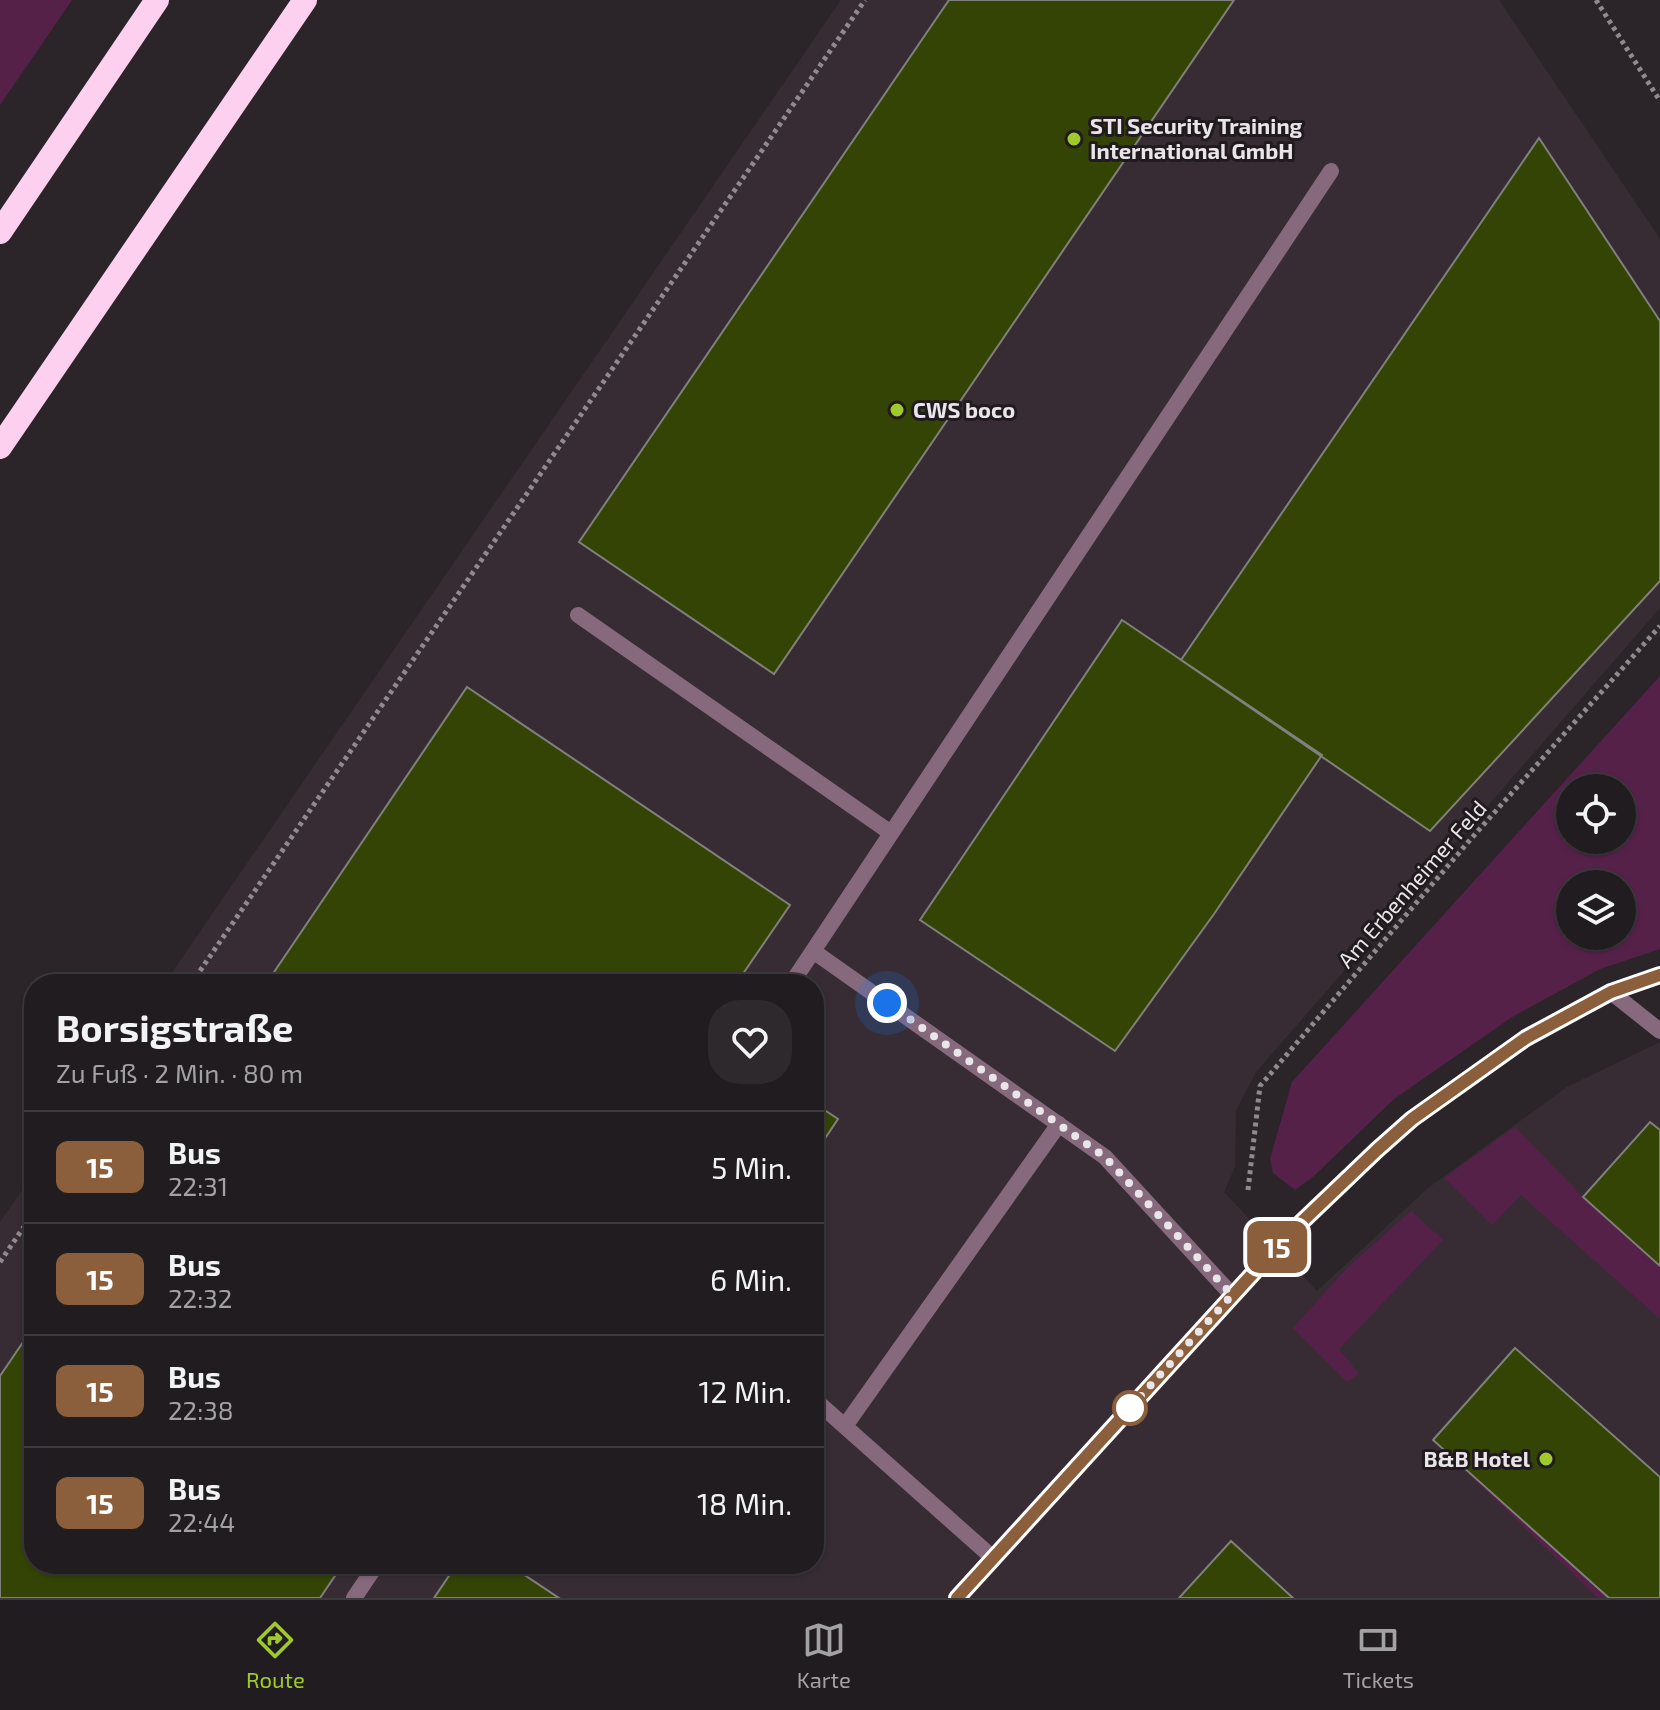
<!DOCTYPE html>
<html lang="de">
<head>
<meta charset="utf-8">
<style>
  :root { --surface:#201c1f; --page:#2d292c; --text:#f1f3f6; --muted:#a2a1a4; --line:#3d3a3d; --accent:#a0c92b }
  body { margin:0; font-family:"Exo 2",sans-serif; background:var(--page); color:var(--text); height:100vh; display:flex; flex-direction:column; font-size:30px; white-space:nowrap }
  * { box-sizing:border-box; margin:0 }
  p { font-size:26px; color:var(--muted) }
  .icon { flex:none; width:44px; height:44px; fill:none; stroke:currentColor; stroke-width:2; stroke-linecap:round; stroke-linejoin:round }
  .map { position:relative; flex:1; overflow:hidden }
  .panel { position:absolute; left:24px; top:974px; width:800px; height:600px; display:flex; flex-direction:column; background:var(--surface); border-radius:32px; box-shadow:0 2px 6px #0004,0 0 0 2px var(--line) }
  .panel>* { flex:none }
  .badge { padding:0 16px; border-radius:12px; font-size:28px; line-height:52px }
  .buttons { position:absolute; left:1556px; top:774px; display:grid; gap:16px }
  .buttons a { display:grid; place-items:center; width:80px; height:80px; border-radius:50%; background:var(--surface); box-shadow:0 2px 6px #0004,0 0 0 2px var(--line); font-size:40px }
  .you { position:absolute; width:40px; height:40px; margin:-20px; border:6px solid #fff; border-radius:50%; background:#1a73e8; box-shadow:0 0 0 12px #1a73e833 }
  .map>.badge { position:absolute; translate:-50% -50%; box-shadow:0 0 0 4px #fff }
  .round { display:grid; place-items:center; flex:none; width:84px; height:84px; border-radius:32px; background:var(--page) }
  .head { display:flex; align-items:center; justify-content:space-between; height:136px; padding:0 32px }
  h1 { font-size:38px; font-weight:700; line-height:60px }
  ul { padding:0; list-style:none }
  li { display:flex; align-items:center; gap:24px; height:112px; padding:0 32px; border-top:2px solid var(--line) }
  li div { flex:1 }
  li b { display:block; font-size:30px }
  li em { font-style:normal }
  li .badge { min-width:88px; font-weight:700; text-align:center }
  .tabs { display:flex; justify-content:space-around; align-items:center; height:112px; border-top:2px solid var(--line); background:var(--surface); font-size:22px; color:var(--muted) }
  .tabs a { display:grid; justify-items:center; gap:4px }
  .tabs .on { color:var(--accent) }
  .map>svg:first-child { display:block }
  .built { fill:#372c34 }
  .green { fill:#562149; fill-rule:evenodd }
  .building { fill:#344405; stroke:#7f817a; stroke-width:2 }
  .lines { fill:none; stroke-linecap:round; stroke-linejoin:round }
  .path { stroke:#8f8a8e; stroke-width:5; stroke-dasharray:4 4; stroke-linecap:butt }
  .lane { stroke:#87697e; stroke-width:16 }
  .street { stroke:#87697e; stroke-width:16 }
  .highway { stroke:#fdd0ef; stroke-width:24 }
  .line-casing { stroke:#fff; stroke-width:18 }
  .line { stroke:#8b5e3c; stroke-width:12 }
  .walk { stroke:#e9e5e8; stroke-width:8; stroke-dasharray:0 14.4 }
  .poi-dot { fill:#a0c92b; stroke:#211b1f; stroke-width:3 }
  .stop-dot { fill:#fff; stroke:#8b5e3c; stroke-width:4 }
  .labels { text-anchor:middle; stroke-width:6; stroke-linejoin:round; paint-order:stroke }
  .poi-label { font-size:22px; font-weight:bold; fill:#e9e5e8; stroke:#211b1f; text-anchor:start }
  .street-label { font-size:22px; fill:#e9e5e8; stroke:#211b1f }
</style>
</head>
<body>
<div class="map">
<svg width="1660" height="1598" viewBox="0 0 1660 1598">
  <rect width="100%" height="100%" fill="#2b2529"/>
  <path class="built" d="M 841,0 L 1499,0 L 1660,239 L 1660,608 L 1256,1072 L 1236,1111 L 1235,1167 L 1224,1192 L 1317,1291 L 1428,1188 L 1567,1087 L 1660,1042 L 1660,1598 L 0,1598 L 0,1222 L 34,1173 L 34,1564 L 814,1564 L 814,984 L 164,984 Z"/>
  <path class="green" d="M 0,0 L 72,0 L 0,105 Z
    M 1660,676 L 1660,949 L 1600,969 L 1512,1017 L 1394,1099 L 1314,1176 L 1295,1190 L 1273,1173 L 1270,1159 L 1292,1082 ZM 1622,788 L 1622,840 L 1570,840 L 1570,788 ZM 1622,884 L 1622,936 L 1570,936 L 1570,884 Z
    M 1515,1127 L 1583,1197 L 1660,1266 L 1660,1319 L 1521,1195 L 1492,1225 L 1444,1178 Z
    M 1411,1211 L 1443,1240 L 1339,1349 L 1359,1374 L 1347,1382 L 1293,1328 L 1349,1266 Z
    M 1433,1440 L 1609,1598 L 1598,1598 Z"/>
  <path class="building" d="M 949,0 L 1234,0 L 774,674 L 579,542 Z
    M 1539,138 L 1660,321 L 1660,581 L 1430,831 L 1181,660 Z
    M 1122,620 L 1322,755 L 1214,914 L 1115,1051 L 920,920 Z
    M 467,687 L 790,905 L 736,984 L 266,984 Z
    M 814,1103 L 838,1119 L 814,1155 Z
    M 1650,1122 L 1660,1130 L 1660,1266 L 1583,1197 Z
    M 34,1326 L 34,1564 L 343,1564 L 320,1598 L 0,1598 L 0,1376 Z
    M 1515,1348 L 1660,1477 L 1660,1598 L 1609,1598 L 1433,1440 Z
    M 1231,1541 L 1293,1598 L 1179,1598 Z
    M 457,1564 L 508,1564 L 559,1598 L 434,1598 Z"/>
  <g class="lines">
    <path class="path" d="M 1596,0 L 1660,101
      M 191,984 L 865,0
      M 1248,1190 L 1260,1086 L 1470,840 L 1660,626
      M 0,1262 L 34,1212"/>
    <path class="lane" d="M 578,615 L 891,833
      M 791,984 L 813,951
      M 1611,992 L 1660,1031
      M 1232,1295 L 1105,1157 L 813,951 L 1331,171
      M 814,1399 L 993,1558
      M 845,1426 L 1059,1124
      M 354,1598 L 377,1564"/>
    <path class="street" d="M 957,1598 L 1288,1235 L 1377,1150 L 1412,1119 L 1526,1038 L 1611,992 L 1660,975"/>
    <path class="highway" d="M 0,232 L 157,0
      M 0,447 L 305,0"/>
  </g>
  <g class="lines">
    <defs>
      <path id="line" d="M 957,1598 L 1288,1235 L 1377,1150 L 1412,1119 L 1526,1038 L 1611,992 L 1660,975"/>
    </defs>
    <use href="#line" class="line-casing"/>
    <use href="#line" class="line"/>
    <path class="walk" d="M 887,1003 L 1105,1157 L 1232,1295 L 1122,1417 L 1130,1408"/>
  </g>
  <g class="poi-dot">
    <circle cx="1074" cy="139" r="8"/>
    <circle cx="897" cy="410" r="8"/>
    <circle cx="1546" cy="1459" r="8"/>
  </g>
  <circle class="stop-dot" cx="1130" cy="1408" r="16"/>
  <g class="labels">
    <g class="poi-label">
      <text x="1090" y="134">STI Security Training<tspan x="1090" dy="25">International GmbH</tspan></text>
      <text x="913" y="418">CWS boco</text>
      <text x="1530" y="1467" text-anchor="end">B&amp;B Hotel</text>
    </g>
    <g class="street-label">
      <text transform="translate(1412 884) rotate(-49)" y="8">Am Erbenheimer Feld</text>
    </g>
  </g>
</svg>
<div class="buttons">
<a><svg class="icon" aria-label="locate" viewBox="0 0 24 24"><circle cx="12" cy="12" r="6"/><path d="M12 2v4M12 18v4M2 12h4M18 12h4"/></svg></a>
<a><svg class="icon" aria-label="layers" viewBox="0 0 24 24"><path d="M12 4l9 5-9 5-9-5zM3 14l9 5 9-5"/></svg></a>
</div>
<div class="you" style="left:887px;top:1003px"></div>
<b class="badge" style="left:1277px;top:1247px;background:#8b5e3c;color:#fff">15</b>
<section class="panel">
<div class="head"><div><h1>Borsigstraße</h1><p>Zu Fuß · 2 Min. · 80 m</p></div><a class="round"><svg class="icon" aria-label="heart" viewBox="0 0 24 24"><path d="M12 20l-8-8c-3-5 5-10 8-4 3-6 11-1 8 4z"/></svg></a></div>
<ul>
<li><span class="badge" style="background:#8b5e3c;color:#fff">15</span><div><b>Bus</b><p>22:31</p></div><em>5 Min.</em></li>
<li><span class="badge" style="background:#8b5e3c;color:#fff">15</span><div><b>Bus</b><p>22:32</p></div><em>6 Min.</em></li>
<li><span class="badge" style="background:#8b5e3c;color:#fff">15</span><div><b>Bus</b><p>22:38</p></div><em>12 Min.</em></li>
<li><span class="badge" style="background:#8b5e3c;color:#fff">15</span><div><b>Bus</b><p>22:44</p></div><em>18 Min.</em></li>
</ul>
</section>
</div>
<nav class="tabs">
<a class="on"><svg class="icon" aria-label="directions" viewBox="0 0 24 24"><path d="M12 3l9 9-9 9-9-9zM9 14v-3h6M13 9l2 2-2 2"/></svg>Route</a>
<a><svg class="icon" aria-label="map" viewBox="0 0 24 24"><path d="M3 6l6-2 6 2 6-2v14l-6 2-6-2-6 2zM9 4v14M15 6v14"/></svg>Karte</a>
<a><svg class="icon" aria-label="tickets" viewBox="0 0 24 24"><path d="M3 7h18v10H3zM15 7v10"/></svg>Tickets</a>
</nav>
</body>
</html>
